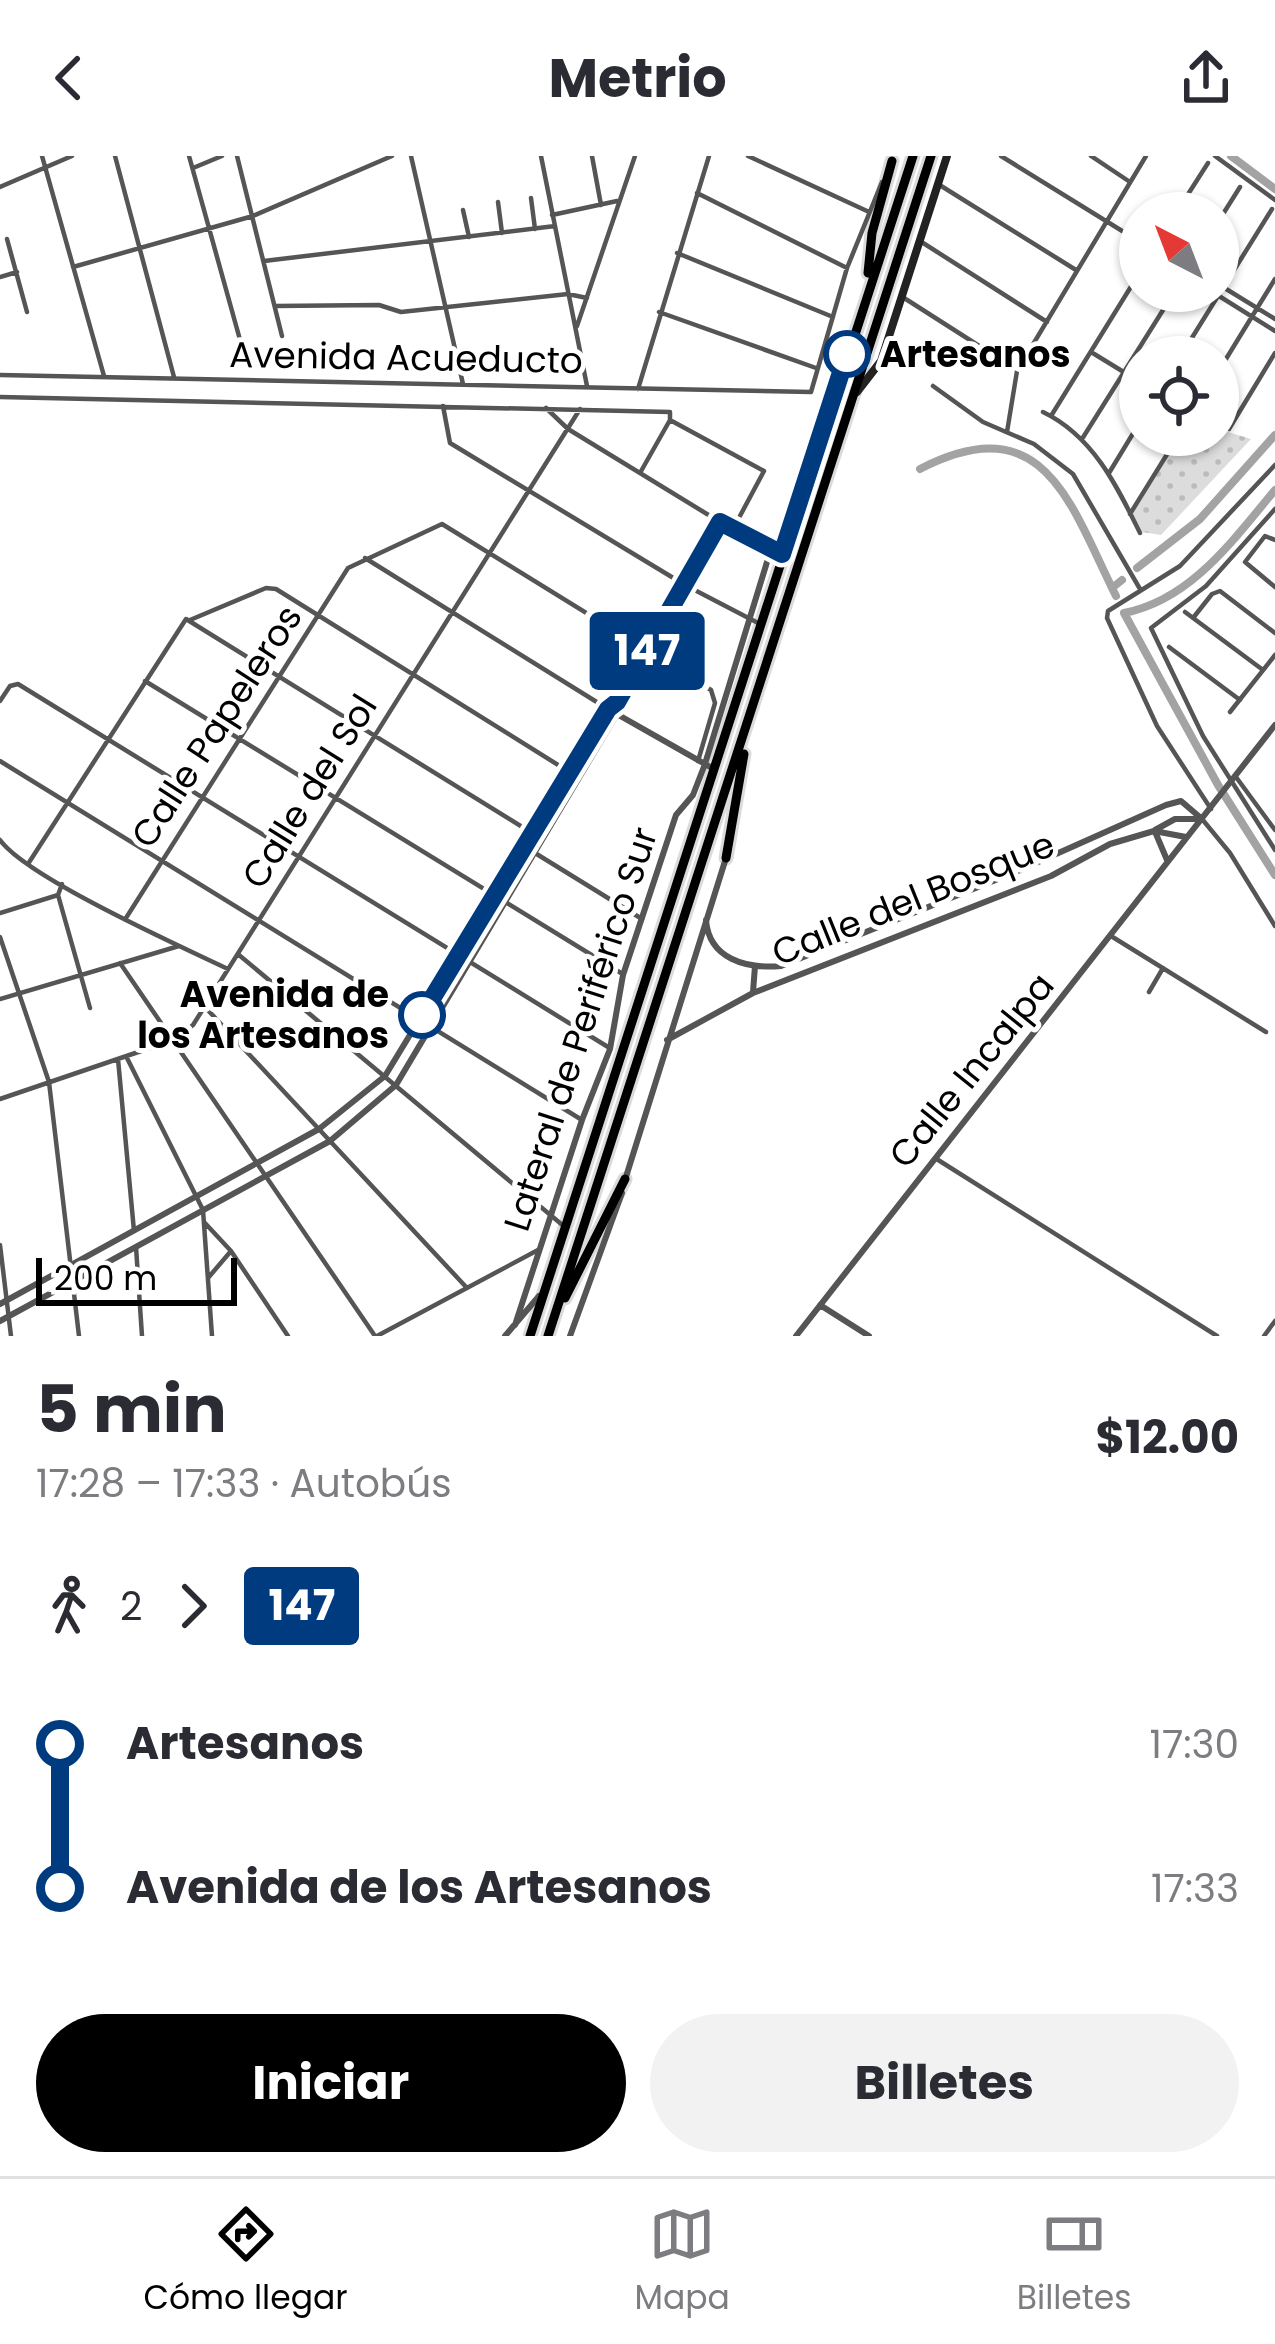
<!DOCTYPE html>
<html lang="es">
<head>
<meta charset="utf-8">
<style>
  :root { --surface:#fff; --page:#f2f2f3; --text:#2b2b33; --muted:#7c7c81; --line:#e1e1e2; --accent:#000 }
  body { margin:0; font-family:Poppins,sans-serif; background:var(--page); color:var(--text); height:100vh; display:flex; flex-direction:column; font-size:45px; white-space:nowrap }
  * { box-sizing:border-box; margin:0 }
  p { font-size:39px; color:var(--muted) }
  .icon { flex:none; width:66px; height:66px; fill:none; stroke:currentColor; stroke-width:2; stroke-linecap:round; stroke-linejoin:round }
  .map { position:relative; height:1180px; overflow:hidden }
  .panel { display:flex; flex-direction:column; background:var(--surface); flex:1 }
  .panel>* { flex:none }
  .badge { padding:0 24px; border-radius:9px; font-size:42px; line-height:78px }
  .needle { width:78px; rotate:318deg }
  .tools { position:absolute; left:1119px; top:36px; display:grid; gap:24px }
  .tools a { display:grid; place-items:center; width:120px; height:120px; border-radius:50%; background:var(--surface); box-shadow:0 3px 9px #0004; font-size:60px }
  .scale { position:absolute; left:36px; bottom:30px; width:201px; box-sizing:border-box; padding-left:12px; border:6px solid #000; border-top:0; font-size:33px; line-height:42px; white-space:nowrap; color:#000; -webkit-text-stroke:9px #fff; paint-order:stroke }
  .map>.badge { position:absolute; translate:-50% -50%; box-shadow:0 0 0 6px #fff }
  .legs { display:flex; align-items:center; gap:18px; height:132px; padding:0 36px; font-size:39px }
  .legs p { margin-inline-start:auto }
  .head { display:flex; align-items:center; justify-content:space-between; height:204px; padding:0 36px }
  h1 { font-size:66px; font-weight:700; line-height:90px }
  .button { display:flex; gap:24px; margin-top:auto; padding:24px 36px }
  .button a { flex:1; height:138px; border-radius:72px; background:var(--accent); color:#fff; font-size:48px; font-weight:700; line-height:138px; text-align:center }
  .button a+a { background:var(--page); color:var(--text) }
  ul { padding:0 36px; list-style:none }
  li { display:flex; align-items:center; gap:42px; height:144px; font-size:45px }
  li i { display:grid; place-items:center; width:18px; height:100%; margin:0 15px; background:currentColor }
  li i::after { content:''; width:30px; height:30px; margin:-15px; border:9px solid; border-radius:50%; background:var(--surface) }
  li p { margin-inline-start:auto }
  li:first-child i { background:linear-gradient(#0000 50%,currentColor 0) }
  li:last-child i { background:linear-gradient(currentColor 50%,#0000 0) }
  header { display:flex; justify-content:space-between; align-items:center; height:156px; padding:0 36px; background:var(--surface); font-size:54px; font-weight:700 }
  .dock { display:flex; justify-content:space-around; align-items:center; height:168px; border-top:3px solid var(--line); background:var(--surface); font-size:33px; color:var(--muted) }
  .dock a { display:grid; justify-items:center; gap:6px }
  .dock .on { color:var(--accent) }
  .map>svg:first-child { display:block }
  .grass { fill:url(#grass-dots) }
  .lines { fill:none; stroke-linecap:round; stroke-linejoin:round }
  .canal { stroke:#a3a3a3; stroke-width:8 }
  .trunk-casing { stroke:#dbdbdb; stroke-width:15 }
  .pedestrian { stroke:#555; stroke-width:4.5 }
  .minor { stroke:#555; stroke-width:4.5 }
  .tertiary { stroke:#555; stroke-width:6 }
  .secondary { stroke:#222; stroke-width:8 }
  .trunk { stroke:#000; stroke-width:9 }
  .line-1-casing { stroke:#fff; stroke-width:27 }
  .line-1 { stroke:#003b80; stroke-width:18 }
  .stop-1-dot { fill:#fff; stroke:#003b80; stroke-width:6 }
  .labels { text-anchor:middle; stroke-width:10; stroke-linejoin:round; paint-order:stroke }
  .stop-label { font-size:36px; font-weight:bold; fill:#000; stroke:#fff; text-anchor:start }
  .street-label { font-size:36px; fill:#000; stroke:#fff }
</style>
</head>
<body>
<header><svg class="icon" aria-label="back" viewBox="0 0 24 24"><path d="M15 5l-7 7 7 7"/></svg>Metrio<svg class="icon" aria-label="share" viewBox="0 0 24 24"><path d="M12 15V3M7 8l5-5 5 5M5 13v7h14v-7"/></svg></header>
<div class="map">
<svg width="1275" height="1180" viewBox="0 0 1275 1180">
  <defs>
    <pattern id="grass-dots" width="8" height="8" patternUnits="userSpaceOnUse" patternTransform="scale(3)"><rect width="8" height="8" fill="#dcdcdc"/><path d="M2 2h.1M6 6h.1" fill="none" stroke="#bbb" stroke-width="1.8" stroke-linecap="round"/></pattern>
  </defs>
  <rect width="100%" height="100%" fill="#fff"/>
  <path class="grass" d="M 1218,273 L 1251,283 L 1161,379 L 1142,376 L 1133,357 L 1181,279 L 1218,279 Z"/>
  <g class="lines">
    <path class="canal" d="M 1231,0 L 1275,33
      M 920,313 C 1045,249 1070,348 1116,440
      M 1275,334 C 1233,384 1191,444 1124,457 L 1218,629 L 1275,719
      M 1137,412 L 1200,363 L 1275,279
      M 1112,432 L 1122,424"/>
    <defs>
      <path id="trunk" d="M 868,117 L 872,77 L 892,5
        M 726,702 L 744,598
        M 565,1142 L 625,1023
        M 530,1180 L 913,0
        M 548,1180 L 931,0"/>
    </defs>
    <use href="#trunk" class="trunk-casing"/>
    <path class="pedestrian" d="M 153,891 L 173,885"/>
    <path class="minor" d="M 42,0 L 104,220
      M 115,0 L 174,221
      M 189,0 L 242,191
      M 237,0 L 282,180
      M 411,0 L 463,228
      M 541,0 L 587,230
      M 592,0 L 601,49
      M 748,0 L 867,55
      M 1001,0 L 1140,86
      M 1091,0 L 1130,26
      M 1215,0 L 1275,44
      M 193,12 L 222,0
      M 938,28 L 1076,114
      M 0,31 L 72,0
      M 697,37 L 847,112
      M 531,42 L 535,73
      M 498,46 L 502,77
      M 463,54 L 469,81
      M 1176,57 L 1208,7
      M 552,59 L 617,45
      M 1218,66 L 1240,31
      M 7,83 L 27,156
      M 920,85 L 1047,166
      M 677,97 L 833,161
      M 264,105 L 555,70
      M 73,111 L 253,60 L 392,0
      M 0,121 L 17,116
      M 1218,128 L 1275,163
      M 1211,135 L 1275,175
      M 901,140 L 1017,214
      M 275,150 L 379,149 L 401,156 L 568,138 L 587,142
      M 659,156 L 816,212
      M 577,170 L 635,0
      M 1091,196 L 1140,226
      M 1180,201 L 1272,53
      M 1218,216 L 1275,123
      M 0,219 L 811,236 L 847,112 L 882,26
      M 933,230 L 983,266 L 1034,288 L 1073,318 L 1140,433
      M 638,233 L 709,0
      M 0,241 L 670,256 L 670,264 L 640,317
      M 443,250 L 450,287 L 685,429 L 760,468
      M 546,252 L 568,273 L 720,366 L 780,397
      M 1043,256 C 1093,280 1117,330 1140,377
      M 1051,260 L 1140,116
      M 670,264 L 764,315 L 733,373
      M 1229,273 L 1275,197
      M 1007,276 L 1017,215 L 1146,0
      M 1082,283 L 1175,135
      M 1109,317 L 1140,266
      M 1275,353 L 1206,430 L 1151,472 L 1203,580 L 1275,694
      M 1130,358 L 1179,279
      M 1275,384 L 1265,380 L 1245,406 L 1275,431
      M 365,402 L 608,553 L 617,546 L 720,366
      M 1185,456 L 1263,514
      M 1193,462 L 1212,438 L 1220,435 L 1275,477
      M 190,464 L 266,432 L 276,433 L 579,622
      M 1169,491 L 1240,544
      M 145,525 L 621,817
      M 0,545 L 10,530 L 18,528 L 608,891
      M 1230,556 L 1275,499
      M 0,605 L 582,964
      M 1236,621 L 1275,674
      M 1211,653 L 1157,570 L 1107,462 L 1108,455 L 1180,410 L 1275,309
      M 1202,663 L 1230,697 L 1275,770
      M 0,684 C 28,722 180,790 228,813
      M 535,697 L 642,763
      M 28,708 L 186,463 L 532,677
      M 58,739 L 90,852
      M 0,757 L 58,739 L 62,728
      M 126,762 L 348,412 L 442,368 L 711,534 L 715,547 L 698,605
      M 1111,780 L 1266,876
      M 0,781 L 49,926 L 79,1180
      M 239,799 L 566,1072
      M 120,807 L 375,1180
      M 1149,836 L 1163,812
      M 0,843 L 179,790
      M 205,851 L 467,1132
      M 173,885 L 193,869 L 580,253
      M 126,900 L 203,1054 L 212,1180
      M 118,903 L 134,1075
      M 0,943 L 153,891
      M 935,1002 L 1217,1180
      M 204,1066 L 231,1095 L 288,1180
      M 0,1089 L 11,1180
      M 136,1091 L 142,1180
      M 208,1122 L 231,1095
      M 377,1180 L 538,1094
      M 1264,1180 L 1275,1165"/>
    <path class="tertiary" d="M 1155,674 L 1175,663 L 1202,663
      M 1156,678 L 1167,704
      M 706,764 C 709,803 746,813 781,810 L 1018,715 L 1166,649 L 1181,645 L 1202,663
      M 753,836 L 755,810
      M 667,884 L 753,837 L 1051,720 L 1110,688 L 1154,675 L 1186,681
      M 625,1024 L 726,702
      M 0,1148 L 319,973 L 385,920 L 608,553 L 712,612
      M 820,1149 L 869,1180
      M 0,1165 L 330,985 L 396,929 L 617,558
      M 515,1169 L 582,964 L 610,893 L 623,819 L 676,659 L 693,639 L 705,608 L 771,393
      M 505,1180 L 539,1140
      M 570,1180 L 622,1037
      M 796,1180 L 1275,569"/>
    <path class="secondary" d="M 857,236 L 881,205 L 947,0"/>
    <use href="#trunk" class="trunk"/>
  </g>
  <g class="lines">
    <defs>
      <path id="line-1" d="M 422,859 L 608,553 L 617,546 L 720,366 L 782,398 L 847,198"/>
    </defs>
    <use href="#line-1" class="line-1-casing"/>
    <use href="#line-1" class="line-1"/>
  </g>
  <g class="stop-1-dot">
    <circle cx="847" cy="198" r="21"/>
    <circle cx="422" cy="859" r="21"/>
  </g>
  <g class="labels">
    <g class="stop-label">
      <text x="880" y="211">Artesanos</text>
      <text x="389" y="851" text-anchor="end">Avenida de<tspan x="389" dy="41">los Artesanos</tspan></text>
    </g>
    <g class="street-label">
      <text transform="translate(406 201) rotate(1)" y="13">Avenida Acueducto</text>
      <text transform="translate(216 570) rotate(-57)" y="13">Calle Papeleros</text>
      <text transform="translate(309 635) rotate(-58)" y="13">Calle del Sol</text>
      <text transform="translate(913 742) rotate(-22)" y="13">Calle del Bosque</text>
      <text transform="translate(580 873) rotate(-72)" y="13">Lateral de Periférico Sur</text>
      <text transform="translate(971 914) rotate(-51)" y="13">Calle Incalpa</text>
    </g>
  </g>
</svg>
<div class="tools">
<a><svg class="needle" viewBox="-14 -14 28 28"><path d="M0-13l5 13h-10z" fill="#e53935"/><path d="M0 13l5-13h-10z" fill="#7c7c81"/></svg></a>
<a><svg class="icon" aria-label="locate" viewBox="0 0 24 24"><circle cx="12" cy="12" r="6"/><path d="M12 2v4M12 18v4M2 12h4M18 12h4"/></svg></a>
</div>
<div class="scale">200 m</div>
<b class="badge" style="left:647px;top:495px;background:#003b80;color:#fff">147</b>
</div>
<section class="panel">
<div class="head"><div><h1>5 min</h1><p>17:28 – 17:33 · Autobús</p></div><b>$12.00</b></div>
<div class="legs"><svg class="icon" aria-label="walk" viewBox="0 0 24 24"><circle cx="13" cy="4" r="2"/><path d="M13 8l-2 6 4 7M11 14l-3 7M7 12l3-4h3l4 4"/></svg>2<svg class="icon" aria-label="forward" viewBox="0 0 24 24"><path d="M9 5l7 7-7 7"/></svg><b class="badge" style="background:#003b80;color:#fff">147</b></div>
<ul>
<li><i style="color:#003b80"></i><b>Artesanos</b><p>17:30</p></li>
<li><i style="color:#003b80"></i><b>Avenida de los Artesanos</b><p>17:33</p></li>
</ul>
<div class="button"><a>Iniciar</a><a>Billetes</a></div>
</section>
<nav class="dock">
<a class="on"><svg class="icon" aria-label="directions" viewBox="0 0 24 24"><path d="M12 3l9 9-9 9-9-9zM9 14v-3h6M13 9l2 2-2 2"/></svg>Cómo llegar</a>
<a><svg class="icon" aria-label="map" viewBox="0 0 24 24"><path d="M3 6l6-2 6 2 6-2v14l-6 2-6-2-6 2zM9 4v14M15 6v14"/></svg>Mapa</a>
<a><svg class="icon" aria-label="tickets" viewBox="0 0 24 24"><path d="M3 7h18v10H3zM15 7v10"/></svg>Billetes</a>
</nav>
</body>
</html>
